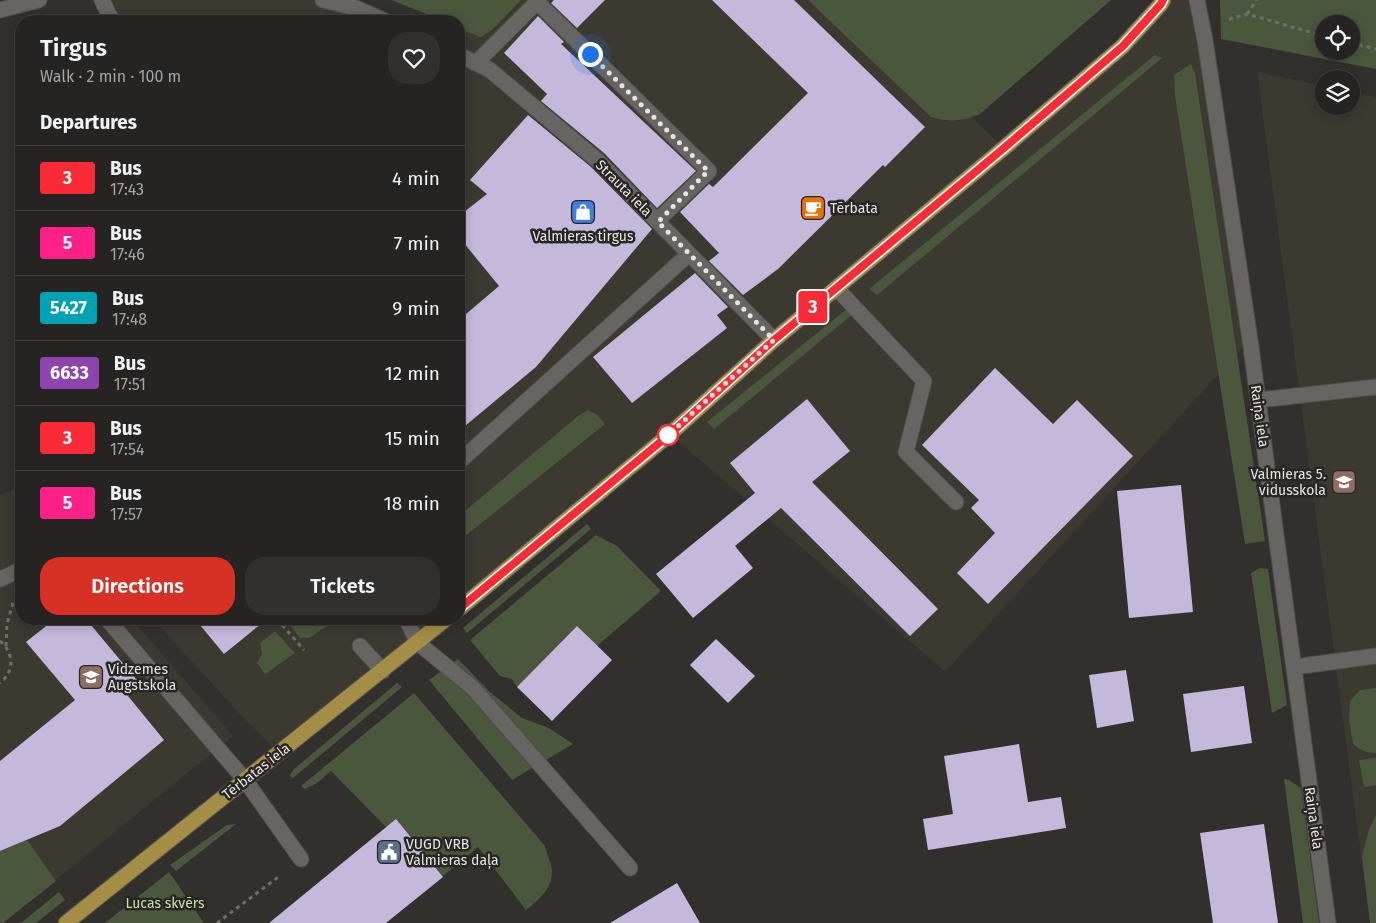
<!DOCTYPE html>
<html lang="en">
<head>
<meta charset="utf-8">
<style>
  :root { --surface:#252422; --page:#31302f; --text:#f1f3f6; --muted:#a3a4a5; --line:#424140; --accent:#d93025 }
  body { margin:0; font-family:"Fira Sans",sans-serif; background:var(--page); color:var(--text); height:100vh; display:flex; flex-direction:column; font-size:19px; white-space:nowrap }
  * { box-sizing:border-box; margin:0 }
  p { font-size:16px; color:var(--muted) }
  .icon { flex:none; width:28px; height:28px; fill:none; stroke:currentColor; stroke-width:2; stroke-linecap:round; stroke-linejoin:round }
  .map { position:relative; flex:1; overflow:hidden }
  .side { position:absolute; left:15px; top:15px; width:450px; height:610px; display:flex; flex-direction:column; background:var(--surface); border-radius:20px; box-shadow:0 2px 12px #0003,0 0 0 1px var(--line) }
  .side>* { flex:none }
  .badge { padding:0 10px; border-radius:4px; font-size:18px; line-height:32px }
  .fabs { position:absolute; left:1315px; top:15px; display:grid; gap:10px }
  .fabs a { display:grid; place-items:center; width:45px; height:45px; border-radius:50%; background:var(--surface); box-shadow:0 2px 12px #0003,0 0 0 1px var(--line); font-size:25px }
  .you { position:absolute; width:25px; height:25px; margin:-12px; border:4px solid #fff; border-radius:50%; background:#1a73e8; box-shadow:0 0 0 8px #1a73e833 }
  .map>.badge { position:absolute; translate:-50% -50%; box-shadow:0 0 0 2px #fff }
  h2 { padding:0 25px; font-size:19px; line-height:45px }
  .round { display:grid; place-items:center; flex:none; width:52px; height:52px; border-radius:20px; background:var(--page) }
  .head { display:flex; align-items:center; justify-content:space-between; height:85px; padding:0 25px }
  h1 { font-size:24px; font-weight:600; line-height:38px }
  .action { display:flex; gap:10px; margin-top:auto; padding:10px 25px }
  .action a { flex:1; height:58px; border-radius:20px; background:var(--accent); color:#fff; font-size:20px; font-weight:600; line-height:58px; text-align:center }
  .action a+a { background:var(--page); color:var(--text) }
  ul { padding:0; list-style:none }
  li { display:flex; align-items:center; gap:15px; height:65px; padding:0 25px; border-top:1px solid var(--line) }
  li div { flex:1 }
  li b { display:block; font-size:19px }
  li em { font-style:normal }
  li .badge { min-width:55px; font-weight:700; text-align:center }
  .map>svg:first-child { display:block }
  .built { fill:#3c3931 }
  .green { fill:#4a573d; fill-rule:evenodd }
  .building { fill:#c4b8db }
  .lines { fill:none; stroke-linecap:round; stroke-linejoin:round }
  .minor-casing { stroke:#4f4e4b; stroke-width:17 }
  .major-casing { stroke:#4f4e4b; stroke-width:17 }
  .path { stroke:#6f6e6b; stroke-width:3; stroke-dasharray:4 4; stroke-linecap:butt }
  .minor { stroke:#666562; stroke-width:15 }
  .major { stroke:#a48e45; stroke-width:15 }
  .line-casing { stroke:#fff; stroke-width:11 }
  .line { stroke:#fa2b37; stroke-width:8 }
  .walk { stroke:#e7e6e4; stroke-width:5; stroke-dasharray:0 9 }
  .stop-dot { fill:#fff; stroke:#fa2b37; stroke-width:2.5 }
  .labels { text-anchor:middle; stroke-width:5; stroke-linejoin:round; paint-order:stroke }
  .street-label { font-size:14px; fill:#e7e6e4; stroke:#272623 }
  .poi-label { font-size:14px; fill:#e7e6e4; stroke:#272623; text-anchor:start }
  .park-label { font-size:14px; fill:#c3e0a8; stroke:#272623 }
</style>
</head>
<body>
<div class="map">
<svg width="1376" height="923" viewBox="0 0 1376 923">
  <rect width="100%" height="100%" fill="#31302d"/>
  <path class="built" d="M 102,0 L 323,0 L 385,21 L 112,21 Z
    M 484,0 L 854,0 L 1004,148 L 1163,0 L 1197,0 L 1250,340 L 945,672 L 670,434 L 459,609 L 459,22 Z
    M 1257,72 L 1324,86 L 1324,106 L 1351,106 L 1351,92 L 1376,97 L 1376,923 L 1370,923 Z
    M 18,487 L 21,491 L 21,619 L 132,619 L 233,736 L 3,923 L 0,923 L 0,495 Z
    M 153,619 L 446,619 L 279,754 L 237,711 Z"/>
  <path class="green" d="M 391,0 L 521,0 L 492,30 L 481,37 L 459,29 L 459,21 L 444,21 Z
    M 808,0 L 1111,0 L 980,114 C 961,121 951,123 931,117 Z
    M 1220,0 L 1376,0 L 1376,69 L 1221,39 ZM 1324,24 L 1351,24 L 1351,51 L 1324,51 Z
    M 1155,55 L 1162,58 L 877,295 L 869,289 Z
    M 1191,64 L 1195,73 L 1265,541 L 1245,544 L 1175,96 L 1174,75 Z
    M 848,308 L 853,314 L 714,429 L 707,422 Z
    M 588,410 L 597,415 L 605,424 L 459,541 L 459,516 L 578,416 Z
    M 587,524 L 591,529 L 467,633 L 463,628 Z
    M 596,535 L 617,546 L 661,591 L 597,646 L 577,626 L 517,687 L 512,679 L 500,676 L 470,640 Z
    M 1260,568 L 1268,569 L 1287,705 L 1272,713 L 1251,573 Z
    M 289,619 L 337,619 L 309,638 L 300,638 L 289,624 Z
    M 275,631 L 295,653 L 265,674 L 257,663 L 262,654 L 260,643 Z
    M 458,659 L 490,692 L 522,718 L 549,728 L 573,744 L 512,780 L 429,680 Z
    M 397,683 L 402,687 L 293,778 L 290,776 L 293,770 Z
    M 1376,688 L 1376,753 C 1366,753 1360,750 1353,744 L 1349,718 L 1350,701 L 1360,690 Z
    M 414,693 L 545,846 C 547,854 551,863 552,870 C 553,888 539,900 526,910 L 478,847 L 443,876 L 386,827 L 331,771 L 317,783 L 305,789 L 301,786 Z
    M 1376,758 L 1376,785 L 1364,787 L 1359,760 Z
    M 1284,779 L 1289,780 L 1301,788 L 1319,923 L 1303,923 Z
    M 1376,815 L 1376,923 L 1370,923 L 1362,857 L 1369,829 Z
    M 236,824 L 176,871 L 170,865 L 227,825 Z
    M 27,840 L 56,881 L 3,923 L 0,923 L 0,851 Z
    M 169,872 L 204,923 L 105,923 Z
    M 59,892 L 65,900 L 36,923 L 21,923 Z"/>
  <path class="building" d="M 554,0 L 605,0 L 577,28 L 551,3 Z
    M 712,0 L 794,0 L 925,127 L 885,167 L 883,165 L 778,269 L 743,295 L 709,261 L 719,253 L 680,212 L 709,184 L 713,187 L 808,93 Z
    M 538,16 L 564,42 L 561,44 L 696,171 L 657,208 L 604,153 L 541,101 L 547,94 L 504,53 Z
    M 528,115 L 591,167 L 652,229 L 536,367 L 459,431 L 459,320 L 499,286 L 459,237 L 459,216 L 487,194 L 470,180 Z
    M 695,273 L 728,307 L 717,315 L 727,328 L 632,403 L 593,357 Z
    M 995,368 L 1053,424 L 1077,400 L 1133,456 L 988,604 L 957,573 L 995,533 L 971,508 L 979,500 L 922,445 Z
    M 807,399 L 850,451 L 812,482 L 938,609 L 910,636 L 781,508 L 735,546 L 753,568 L 693,618 L 656,574 L 755,493 L 730,463 Z
    M 1181,485 L 1193,612 L 1129,618 L 1117,491 Z
    M 55,619 L 86,619 L 141,685 L 128,696 L 164,740 L 60,826 L 0,851 L 0,761 L 75,700 L 26,642 Z
    M 195,619 L 267,619 L 224,654 Z
    M 577,626 L 612,660 L 552,721 L 517,687 Z
    M 716,639 L 755,676 L 728,703 L 690,665 Z
    M 1126,670 L 1134,721 L 1097,728 L 1089,675 Z
    M 1244,686 L 1252,743 L 1191,752 L 1183,694 Z
    M 1019,744 L 1028,802 L 1061,797 L 1066,828 L 928,850 L 923,819 L 953,814 L 944,756 Z
    M 396,819 L 443,877 L 386,923 L 269,923 Z
    M 1264,824 L 1278,923 L 1213,923 L 1200,833 Z
    M 677,883 L 700,923 L 610,923 Z"/>
  <g class="lines">
    <defs>
      <path id="minor" d="M 102,0 L 112,21
        M 323,0 L 356,8 L 385,21
        M 1197,0 L 1205,40 L 1250,340 L 1328,923
        M 0,10 L 39,0
        M 459,55 L 490,70 L 597,160 L 774,340
        M 476,63 L 537,2 L 709,171 L 657,221
        M 836,288 L 924,381 L 906,452 L 956,502
        M 1258,400 L 1376,387
        M 459,462 L 689,254
        M 0,579 L 21,570
        M 107,619 L 245,780 L 301,859
        M 406,619 L 418,643 L 473,688 L 630,868
        M 360,646 L 383,671
        M 1294,667 L 1376,656"/>
      <path id="major" d="M 459,609 L 670,434 L 774,340 L 1004,148 L 1123,46 L 1161,4 L 1163,0
        M 66,923 L 446,619"/>
    </defs>
    <use href="#minor" class="minor-casing"/>
    <use href="#major" class="major-casing"/>
    <path class="path" d="M 1247,14 L 1257,0
      M 1229,19 L 1247,14 L 1324,36
      M 1351,43 L 1376,49
      M 277,619 L 304,650
      M 0,641 C 14,653 15,671 0,683
      M 6,646 L 7,624 L 13,603
      M 217,923 L 281,875"/>
    <use href="#minor" class="minor"/>
    <use href="#major" class="major"/>
  </g>
  <g class="lines">
    <defs>
      <path id="line" d="M 459,609 L 670,434 L 774,340 L 1004,148 L 1123,46 L 1161,4 L 1163,0"/>
    </defs>
    <use href="#line" class="line-casing"/>
    <use href="#line" class="line"/>
    <path class="walk" d="M 590,54 L 708,171 L 658,222 L 774,340 L 668,435"/>
  </g>
  <defs>
    <symbol id="cafe-square" viewBox="-11 -11 22 22"><rect x="-9" y="-9" width="18" height="18" rx="4" fill="#e8710a" stroke="#272623"/><path d="M-5.5-4.5H6V0H3Q3 3.5 0 3.5H-2.5Q-5.5 3.5-5.5 0ZM3-3.2v2h1.7v-2ZM-6 4.5H4V6H-6Z" fill="#fff"/></symbol>
    <symbol id="shop-square" viewBox="-11 -11 22 22"><rect x="-9" y="-9" width="18" height="18" rx="4" fill="#3f7fe0" stroke="#272623"/><path d="M-5-2.5h2.3a2.7 3.5 0 0 1 5.4 0H5L5.5 6h-11ZM-1.5-2.5h3a1.5 2.3 0 0 0-3 0Z" fill="#fff"/></symbol>
    <symbol id="school-square" viewBox="-11 -11 22 22"><rect x="-9" y="-9" width="18" height="18" rx="4" fill="#8d6e63" stroke="#272623"/><path d="M0-5L7-2L0 1L-7-2ZM-4 1L0 2.5L4 1V4Q0 6-4 4Z" fill="#fff"/></symbol>
    <symbol id="university-square" viewBox="-11 -11 22 22"><rect x="-9" y="-9" width="18" height="18" rx="4" fill="#8d6e63" stroke="#272623"/><path d="M0-5L7-2L0 1L-7-2ZM-4 1L0 2.5L4 1V4Q0 6-4 4Z" fill="#fff"/></symbol>
    <symbol id="civic-square" viewBox="-11 -11 22 22"><rect x="-9" y="-9" width="18" height="18" rx="4" fill="#5c6f8a" stroke="#272623"/><path d="M-.6-6.5H3V-4.5H.6V-3L4-1V1h2V6H-6V1h2V-1L-.6-3ZM-1.2 2.5V6h2.4V2.5Z" fill="#fff"/></symbol>
  </defs>
  <g fill-rule="evenodd">
    <use href="#cafe-square" x="799" y="194" width="28" height="28"/>
    <use href="#shop-square" x="569" y="198" width="28" height="28"/>
    <use href="#school-square" x="1330" y="468" width="28" height="28"/>
    <use href="#university-square" x="77" y="663" width="28" height="28"/>
    <use href="#civic-square" x="375" y="838" width="28" height="28"/>
  </g>
  <circle class="stop-dot" cx="668" cy="435" r="10"/>
  <g class="labels">
    <g class="street-label">
      <text transform="translate(624 188) rotate(45)" y="5">Strauta iela</text>
      <text transform="translate(1260 416) rotate(82)" y="5">Raiņa iela</text>
      <text transform="translate(256 771) rotate(-38)" y="5">Tērbatas iela</text>
      <text transform="translate(1314 818) rotate(82)" y="5">Raiņa iela</text>
    </g>
    <g class="poi-label">
      <text x="830" y="213">Tērbata</text>
      <text x="583" y="241" text-anchor="middle">Valmieras tirgus</text>
      <text x="1326" y="479" text-anchor="end">Valmieras 5.<tspan x="1326" dy="16">vidusskola</tspan></text>
      <text x="108" y="674">Vidzemes<tspan x="108" dy="16">Augstskola</tspan></text>
      <text x="406" y="849">VUGD VRB<tspan x="406" dy="16">Valmieras daļa</tspan></text>
    </g>
    <g class="park-label">
      <text x="165" y="908">Lucas skvērs</text>
    </g>
  </g>
</svg>
<div class="fabs">
<a><svg class="icon" aria-label="locate" viewBox="0 0 24 24"><circle cx="12" cy="12" r="6"/><path d="M12 2v4M12 18v4M2 12h4M18 12h4"/></svg></a>
<a><svg class="icon" aria-label="layers" viewBox="0 0 24 24"><path d="M12 4l9 5-9 5-9-5zM3 14l9 5 9-5"/></svg></a>
</div>
<div class="you" style="left:590px;top:54px"></div>
<b class="badge" style="left:813px;top:307px;background:#fa2b37;color:#fff">3</b>
<section class="side">
<div class="head"><div><h1>Tirgus</h1><p>Walk · 2 min · 100 m</p></div><a class="round"><svg class="icon" aria-label="heart" viewBox="0 0 24 24"><path d="M12 20l-8-8c-3-5 5-10 8-4 3-6 11-1 8 4z"/></svg></a></div>
<h2>Departures</h2>
<ul>
<li><span class="badge" style="background:#fa2b37;color:#fff">3</span><div><b>Bus</b><p>17:43</p></div><em>4 min</em></li>
<li><span class="badge" style="background:#fe1f87;color:#fff">5</span><div><b>Bus</b><p>17:46</p></div><em>7 min</em></li>
<li><span class="badge" style="background:#00a3b4;color:#fff">5427</span><div><b>Bus</b><p>17:48</p></div><em>9 min</em></li>
<li><span class="badge" style="background:#8e44ad;color:#fff">6633</span><div><b>Bus</b><p>17:51</p></div><em>12 min</em></li>
<li><span class="badge" style="background:#fa2b37;color:#fff">3</span><div><b>Bus</b><p>17:54</p></div><em>15 min</em></li>
<li><span class="badge" style="background:#fe1f87;color:#fff">5</span><div><b>Bus</b><p>17:57</p></div><em>18 min</em></li>
</ul>
<div class="action"><a>Directions</a><a>Tickets</a></div>
</section>
</div>
</body>
</html>
